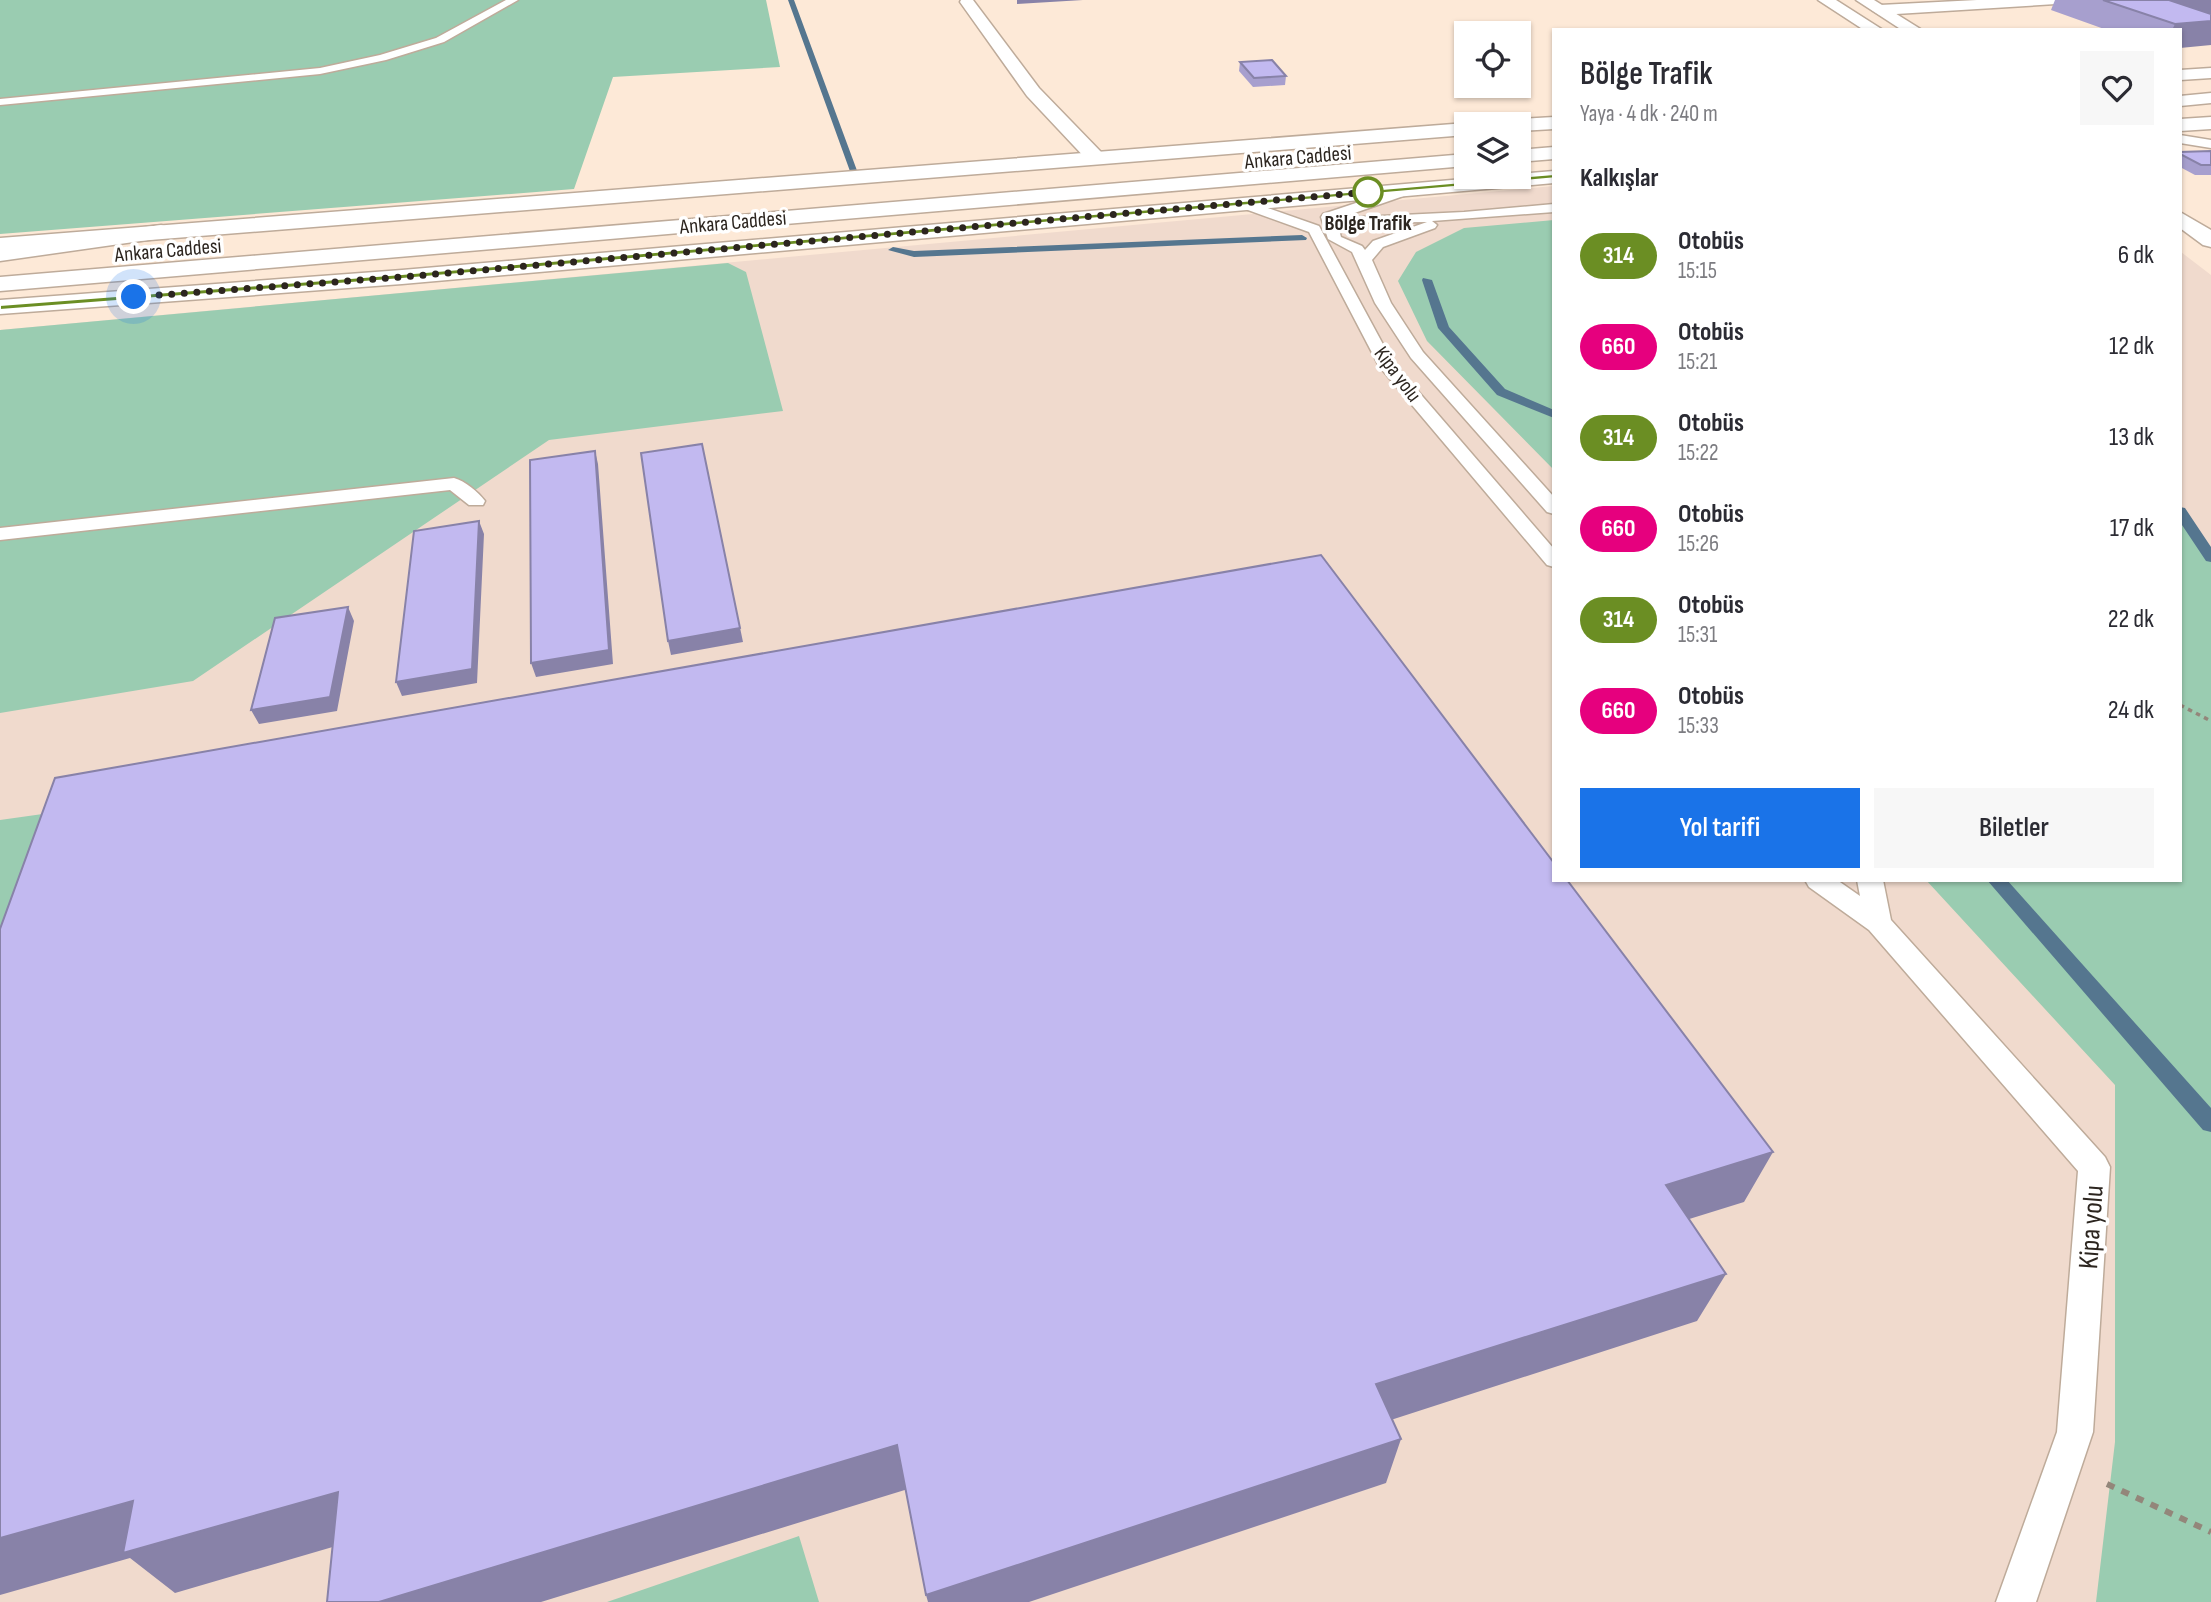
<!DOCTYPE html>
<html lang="tr">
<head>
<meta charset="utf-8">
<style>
  :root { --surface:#fff; --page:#f7f7f7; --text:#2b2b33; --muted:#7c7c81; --accent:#1a73e8 }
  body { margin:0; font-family:"Sofia Sans Condensed",sans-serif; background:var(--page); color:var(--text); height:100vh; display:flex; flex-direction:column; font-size:26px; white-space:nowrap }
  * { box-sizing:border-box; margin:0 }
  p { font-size:23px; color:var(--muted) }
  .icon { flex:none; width:38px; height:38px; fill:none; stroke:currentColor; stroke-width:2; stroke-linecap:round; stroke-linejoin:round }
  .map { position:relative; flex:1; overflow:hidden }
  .drawer { position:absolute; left:1552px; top:28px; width:630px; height:854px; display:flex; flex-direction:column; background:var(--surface); border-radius:0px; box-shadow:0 2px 5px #0004 }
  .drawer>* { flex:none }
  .badge { padding:0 14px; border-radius:23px; font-size:24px; line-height:46px }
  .tools { position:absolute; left:1454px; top:21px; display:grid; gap:14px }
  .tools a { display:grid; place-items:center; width:77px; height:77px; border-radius:0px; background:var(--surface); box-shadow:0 2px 5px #0004; font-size:35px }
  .you { position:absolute; width:35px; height:35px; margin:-18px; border:5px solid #fff; border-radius:50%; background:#1a73e8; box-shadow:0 0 0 10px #1a73e833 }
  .map>.badge { position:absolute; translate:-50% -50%; box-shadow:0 0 0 4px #fff }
  h2 { padding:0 28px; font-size:26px; line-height:63px }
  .round { display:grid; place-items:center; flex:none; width:74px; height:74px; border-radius:0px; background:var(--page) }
  .headline { display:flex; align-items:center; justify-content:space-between; height:119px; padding:0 28px }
  h1 { font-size:33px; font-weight:600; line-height:52px }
  .cta { display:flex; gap:14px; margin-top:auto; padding:14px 28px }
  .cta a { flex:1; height:80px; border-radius:0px; background:var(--accent); color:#fff; font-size:28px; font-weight:600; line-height:80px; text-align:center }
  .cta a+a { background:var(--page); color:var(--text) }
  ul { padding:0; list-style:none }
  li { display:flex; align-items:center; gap:21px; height:91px; padding:0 28px }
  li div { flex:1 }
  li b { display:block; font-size:26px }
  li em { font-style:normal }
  li .badge { min-width:77px; font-weight:700; text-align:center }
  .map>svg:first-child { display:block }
  .education { fill:#f0dacd }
  .green { fill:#9accb1 }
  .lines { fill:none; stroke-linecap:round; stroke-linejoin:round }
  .stream { fill:#55768f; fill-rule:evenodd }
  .lane-casing { stroke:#beab9a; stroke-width:3 }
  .street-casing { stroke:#beab9a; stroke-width:3 }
  .secondary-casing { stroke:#beab9a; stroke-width:3 }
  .highway-casing { stroke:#beab9a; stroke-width:3 }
  .path-far1 { stroke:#93867a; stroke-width:3.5; stroke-dasharray:4.5 4.5; stroke-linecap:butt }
  .path { stroke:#93867a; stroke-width:6; stroke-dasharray:8 8; stroke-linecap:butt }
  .lane { fill:#fff; fill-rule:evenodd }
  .street { fill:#fff; fill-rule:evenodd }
  .secondary { fill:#fff; fill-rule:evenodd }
  .highway { fill:#fff; fill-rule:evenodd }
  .wall { fill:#a79fce }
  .shaded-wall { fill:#8882a8 }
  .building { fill:#c2b9f0; stroke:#8882a8; stroke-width:2 }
  .line { fill:#6b8e23; stroke:#fff; stroke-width:2 }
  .walk { stroke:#2c251f; stroke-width:7; stroke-dasharray:0 12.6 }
  .stop-dot { fill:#fff; stroke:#6b8e23; stroke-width:3.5 }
  .labels { text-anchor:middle; stroke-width:7; stroke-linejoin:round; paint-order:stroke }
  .far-street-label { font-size:21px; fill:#2c251f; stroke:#fff }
  .far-stop-label { font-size:21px; font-weight:bold; fill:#2c251f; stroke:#fff }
  .near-street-label { font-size:28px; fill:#2c251f; stroke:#fff }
</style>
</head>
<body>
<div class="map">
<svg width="2211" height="1602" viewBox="0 0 2211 1602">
  <rect width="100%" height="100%" fill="#fde9d7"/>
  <path class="education" d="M 1554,186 L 1554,880 L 2180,880 L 2181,252 L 2211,275 L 2211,1602 L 0,1602 L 0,330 Z"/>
  <path class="green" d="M 0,0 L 766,0 L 780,67 L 613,77 L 574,189 L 0,234 Z
    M 1554,220 L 1554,470 L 1427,341 L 1398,281 L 1416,252 L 1464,228 Z
    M 728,263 L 746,272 L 783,411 L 549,440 L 193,681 L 0,713 L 0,330 Z
    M 2181,522 L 2211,560 L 2211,1602 L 2096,1602 L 2115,1442 L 2115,1085 L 1926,880 L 2180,880 Z
    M 57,812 L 0,981 L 0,820 Z
    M 799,1536 L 819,1602 L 607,1602 Z"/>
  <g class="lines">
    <path class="stream" d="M 788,0 L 794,0 L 859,176 L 851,174 Z
      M 1302,235 L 1307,238 L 1306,240 L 914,257 L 888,250 L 893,247 L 914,251 Z
      M 1423,278 L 1432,280 L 1449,327 L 1505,389 L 1554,410 L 1554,418 L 1497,395 L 1438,328 L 1422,280 Z
      M 2180,507 L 2185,508 L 2211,547 L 2211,562 L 2206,561 L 2180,522 Z
      M 1987,880 L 2007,880 L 2211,1108 L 2211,1132 L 2203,1130 Z"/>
    <defs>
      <path id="lane" d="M 506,0 L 518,0 L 444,42 L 386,60 L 320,74 L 0,105 L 0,99 L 320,68 L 380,55 L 436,38 Z
        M 2180,135 L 2211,140 L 2211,148 L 2180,143 Z
        M 1413,184 L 1419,188 L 1418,191 L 1340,218 L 1464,212 L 1554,204 L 1554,212 L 1432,221 L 1437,225 L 1435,228 L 1383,247 L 1372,260 L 1391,303 L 1423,352 L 1554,497 L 1554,514 L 1547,512 L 1411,358 L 1375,303 L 1352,252 L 1328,239 L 1321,217 L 1323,214 ZM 1427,222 L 1373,241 L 1365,250 L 1362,246 L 1341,237 L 1337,223 Z
        M 1242,199 L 1319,226 L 1392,361 L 1554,549 L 1554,567 L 1547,565 L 1379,366 L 1309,232 L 1237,206 L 1237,200 Z
        M 454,478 C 465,481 478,492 485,501 L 483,505 L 469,505 L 450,490 L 0,540 L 0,528 Z
        M 1805,880 L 1837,880 L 1860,896 L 1857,880 L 1883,880 L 1891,920 L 2105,1157 L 2110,1167 L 2093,1432 L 2036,1602 L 1996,1602 L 2057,1432 L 2078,1171 L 1869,930 L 1809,887 Z"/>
      <path id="street" d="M 961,0 L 973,0 L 1039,88 L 1103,154 L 1106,158 L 1103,162 L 1089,162 L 1027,96 L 960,2 Z
        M 1977,0 L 2063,0 L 2056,4 L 1880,15 L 1872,10 L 1880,5 Z"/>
      <path id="secondary" d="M 1818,0 L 1836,0 L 1883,30 L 1864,30 Z
        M 1856,0 L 1874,0 L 1922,30 L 1902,30 Z
        M 2211,68 L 2211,78 L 2180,80 L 2180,70 Z
        M 1554,117 L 1554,129 L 1519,131 L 1519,124 L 1510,124 L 1519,119 Z
        M 2211,117 L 2211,129 L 2180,131 L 2180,119 Z
        M 1466,123 L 1469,124 L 1466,124 L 1466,135 L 0,252 L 0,238 Z
        M 1554,171 L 1554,183 L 402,284 L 0,314 L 0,300 L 402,270 L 1487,177 L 1519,177 L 1519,174 Z
        M 2180,212 L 2211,230 L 2211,247 L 2203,245 L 2180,228 Z"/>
      <path id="highway" d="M 2211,93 L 2211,103 L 2180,106 L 2180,96 Z
        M 1554,147 L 1554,159 L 1519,162 L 1519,150 Z
        M 1466,154 L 1466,166 L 0,291 L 0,277 Z
        M 161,225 L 169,227 L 172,232 L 169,237 L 0,261 L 0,247 Z"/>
    </defs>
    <use href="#lane" class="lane-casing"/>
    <use href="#street" class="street-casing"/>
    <use href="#secondary" class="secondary-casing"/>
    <use href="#highway" class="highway-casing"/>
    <path class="path-far1" d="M 2180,705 L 2211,721"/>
    <path class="path" d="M 2107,1484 L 2211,1532"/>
    <use href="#lane" class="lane"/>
    <use href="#street" class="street"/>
    <use href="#secondary" class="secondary"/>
    <use href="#highway" class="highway"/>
  </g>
  <path class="wall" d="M 2055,0 L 2211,0 L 2180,30 L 2107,30 L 2051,10 Z
    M 1240,62 L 1286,76 L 1285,85 L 1253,87 L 1239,71 Z
    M 2211,151 L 2211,175 L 2195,175 L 2180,167 L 2180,152 Z"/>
  <path class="shaded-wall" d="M 1017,0 L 1083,0 L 1017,4 Z
    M 2166,0 L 2211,0 L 2211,14 Z
    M 2211,21 L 2211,45 L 2180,48 L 2180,30 L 2172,30 L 2175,24 Z
    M 702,444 L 743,642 L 671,655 L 668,641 Z
    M 595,451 L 598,464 L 613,664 L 536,677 L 531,663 Z
    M 479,521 L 484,534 L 477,683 L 402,696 L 396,682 Z
    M 348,607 L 354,621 L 337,711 L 259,724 L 251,710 Z
    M 1773,1152 L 1744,1202 L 1641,1234 L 1666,1185 Z
    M 1726,1274 L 1697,1321 L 1363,1429 L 1376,1384 Z
    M 1401,1439 L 1386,1483 L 1029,1602 L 928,1602 L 926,1595 Z
    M 897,1445 L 908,1489 L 541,1602 L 379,1602 Z
    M 338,1492 L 377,1534 L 175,1593 L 130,1558 L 0,1595 L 0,1538 L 133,1501 Z"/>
  <path class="building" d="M 2103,0 L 2169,0 L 2211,14 L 2211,21 L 2175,24 Z
    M 1272,60 L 1286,76 L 1254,78 L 1240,62 Z
    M 2211,151 L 2211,165 L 2201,165 L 2180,154 L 2180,152 Z
    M 702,444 L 740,628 L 668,641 L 641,453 Z
    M 595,451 L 609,650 L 531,663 L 530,460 Z
    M 479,521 L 472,669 L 396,682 L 414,531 Z
    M 1321,555 L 1554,863 L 1554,880 L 1567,880 L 1773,1152 L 1666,1185 L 1726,1274 L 1376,1384 L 1401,1439 L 926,1595 L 897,1445 L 379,1602 L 327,1602 L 338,1492 L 123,1553 L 133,1501 L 0,1538 L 0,929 L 55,778 Z
    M 348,607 L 330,697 L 251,710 L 275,618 Z"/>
  <path class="line" d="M 1554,174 L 1557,178 L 402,279 L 0,310 L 0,305 L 402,274 Z"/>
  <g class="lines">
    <path class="walk" d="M 134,297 L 402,277 L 1368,192"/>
  </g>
  <circle class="stop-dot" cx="1368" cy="192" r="14"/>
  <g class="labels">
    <g class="far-street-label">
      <text transform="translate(1298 157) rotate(-5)" y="7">Ankara Caddesi</text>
      <text transform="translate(733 222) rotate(-5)" y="7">Ankara Caddesi</text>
      <text transform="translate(168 250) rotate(-5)" y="7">Ankara Caddesi</text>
      <text transform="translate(1398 374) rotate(53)" y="7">Kipa yolu</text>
    </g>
    <g class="far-stop-label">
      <text x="1368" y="230">Bölge Trafik</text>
    </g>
    <g class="near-street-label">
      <text transform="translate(2090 1227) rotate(-86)" y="10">Kipa yolu</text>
    </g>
  </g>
</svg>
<div class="tools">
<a><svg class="icon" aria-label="locate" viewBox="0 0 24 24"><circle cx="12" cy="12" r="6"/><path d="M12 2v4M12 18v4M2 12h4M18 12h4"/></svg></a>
<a><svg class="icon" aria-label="layers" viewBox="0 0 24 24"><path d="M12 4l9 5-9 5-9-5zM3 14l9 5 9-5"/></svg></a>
</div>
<div class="you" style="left:134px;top:297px"></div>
<section class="drawer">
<div class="headline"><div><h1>Bölge Trafik</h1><p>Yaya · 4 dk · 240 m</p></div><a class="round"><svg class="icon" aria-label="heart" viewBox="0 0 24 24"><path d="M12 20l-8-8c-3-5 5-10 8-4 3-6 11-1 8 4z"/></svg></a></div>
<h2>Kalkışlar</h2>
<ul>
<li><span class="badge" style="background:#6b8e23;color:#fff">314</span><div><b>Otobüs</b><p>15:15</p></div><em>6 dk</em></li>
<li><span class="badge" style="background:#e6007e;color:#fff">660</span><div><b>Otobüs</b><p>15:21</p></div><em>12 dk</em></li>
<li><span class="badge" style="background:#6b8e23;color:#fff">314</span><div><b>Otobüs</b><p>15:22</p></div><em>13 dk</em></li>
<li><span class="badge" style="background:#e6007e;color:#fff">660</span><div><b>Otobüs</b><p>15:26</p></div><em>17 dk</em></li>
<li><span class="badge" style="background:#6b8e23;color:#fff">314</span><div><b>Otobüs</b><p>15:31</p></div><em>22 dk</em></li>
<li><span class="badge" style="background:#e6007e;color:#fff">660</span><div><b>Otobüs</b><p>15:33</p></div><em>24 dk</em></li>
</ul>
<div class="cta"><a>Yol tarifi</a><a>Biletler</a></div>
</section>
</div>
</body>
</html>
